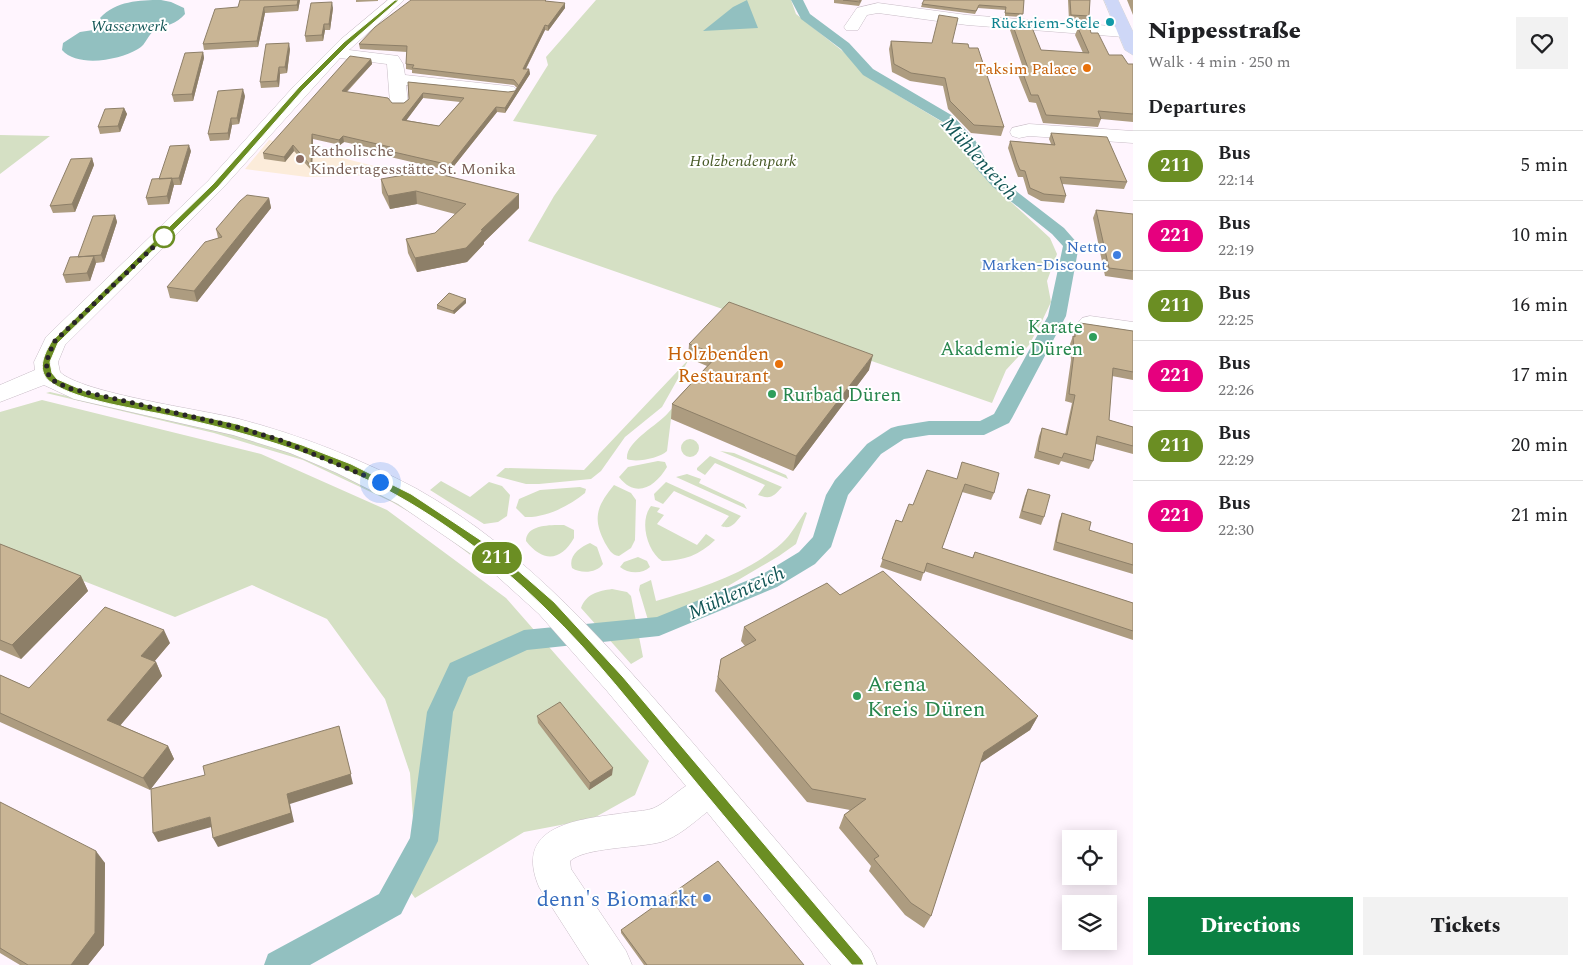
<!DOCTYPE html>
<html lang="en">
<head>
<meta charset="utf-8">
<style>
  :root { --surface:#fff; --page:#f2f2f2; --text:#202124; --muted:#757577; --line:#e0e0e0; --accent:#0b8043 }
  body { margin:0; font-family:Spectral,serif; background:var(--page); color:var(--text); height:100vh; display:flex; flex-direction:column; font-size:19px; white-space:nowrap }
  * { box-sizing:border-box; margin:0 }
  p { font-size:16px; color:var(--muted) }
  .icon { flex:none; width:28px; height:28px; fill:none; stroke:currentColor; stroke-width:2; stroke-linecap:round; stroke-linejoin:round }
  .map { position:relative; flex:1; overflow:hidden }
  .sheet { display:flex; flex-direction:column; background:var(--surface); width:450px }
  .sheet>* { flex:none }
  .badge { padding:0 10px; border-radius:16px; font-size:18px; line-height:32px }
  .buttons { position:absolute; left:1062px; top:830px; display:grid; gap:10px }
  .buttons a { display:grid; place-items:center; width:55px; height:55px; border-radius:0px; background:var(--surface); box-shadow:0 2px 12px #0003; font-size:25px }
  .you { position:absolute; width:25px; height:25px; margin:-12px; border:4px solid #fff; border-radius:50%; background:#1a73e8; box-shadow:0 0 0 8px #1a73e833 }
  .map>.badge { position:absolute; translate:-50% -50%; box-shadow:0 0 0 2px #fff }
  h2 { padding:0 15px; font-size:19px; line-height:45px }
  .round { display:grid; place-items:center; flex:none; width:52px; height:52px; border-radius:0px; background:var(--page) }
  .head { display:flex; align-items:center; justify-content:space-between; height:85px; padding:0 15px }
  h1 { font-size:24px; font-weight:800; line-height:38px }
  .primary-button { display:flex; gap:10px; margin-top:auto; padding:10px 15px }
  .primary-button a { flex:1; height:58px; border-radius:0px; background:var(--accent); color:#fff; font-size:20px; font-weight:800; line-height:58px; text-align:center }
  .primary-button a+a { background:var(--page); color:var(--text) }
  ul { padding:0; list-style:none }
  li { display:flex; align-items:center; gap:15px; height:70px; padding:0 15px; border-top:1px solid var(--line) }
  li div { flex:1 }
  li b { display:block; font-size:19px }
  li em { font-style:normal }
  li .badge { min-width:55px; font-weight:700; text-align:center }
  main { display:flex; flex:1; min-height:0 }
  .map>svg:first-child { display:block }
  .education { fill:#fcecda }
  .green { fill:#d5e0c4 }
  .water { fill:#92c0c0 }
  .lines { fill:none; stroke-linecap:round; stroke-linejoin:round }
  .canal { fill:#92c0c0; fill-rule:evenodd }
  .minor-casing { stroke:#c8bcc6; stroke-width:1 }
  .major-casing { stroke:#d8d8d8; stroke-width:1 }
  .minor { fill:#fff; fill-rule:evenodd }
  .major { fill:#ced7f7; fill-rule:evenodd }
  .wall { fill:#ad9c80; fill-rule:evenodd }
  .shaded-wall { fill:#8d7f68 }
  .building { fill:#c9b595; stroke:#8d7f68; fill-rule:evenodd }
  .line { fill:#6b8e23; stroke:#fff }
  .walk { stroke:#282428; stroke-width:5; stroke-dasharray:0 9 }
  .culture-dot { fill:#0f9aa8; stroke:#fff; stroke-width:2 }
  .food-dot { fill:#e8710a; stroke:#fff; stroke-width:2 }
  .education-dot { fill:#8d6e63; stroke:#fff; stroke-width:2 }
  .stop-dot { fill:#fff; stroke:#6b8e23; stroke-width:2.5 }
  .shop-dot { fill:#3f7fe0; stroke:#fff; stroke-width:2 }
  .leisure-dot { fill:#2e9e5b; stroke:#fff; stroke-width:2 }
  .labels { text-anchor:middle; stroke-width:4; stroke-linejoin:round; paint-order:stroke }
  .far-culture-label { font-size:16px; fill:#0d838f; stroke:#fff; text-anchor:end }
  .far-water-label { font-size:16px; font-style:italic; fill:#135656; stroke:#fff }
  .far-food-label { font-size:16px; fill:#c56008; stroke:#fff; text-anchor:end }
  .far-education-label { font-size:16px; fill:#785e54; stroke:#fff; text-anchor:start }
  .far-park-label { font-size:16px; font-style:italic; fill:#485a27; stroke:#fff }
  .far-shop-label { font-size:16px; fill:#366cbe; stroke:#fff; text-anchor:end }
  .leisure-label { font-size:19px; fill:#27864d; stroke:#fff; text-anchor:end }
  .food-label { font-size:19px; fill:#c56008; stroke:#fff; text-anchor:end }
  .water-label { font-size:20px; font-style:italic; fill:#135656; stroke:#fff }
  .near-leisure-label { font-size:22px; fill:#27864d; stroke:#fff; text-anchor:start }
  .near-shop-label { font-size:22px; fill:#366cbe; stroke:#fff; text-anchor:end }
</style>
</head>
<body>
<main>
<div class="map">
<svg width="1133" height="965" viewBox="0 0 1133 965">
  <rect width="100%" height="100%" fill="#fff5fe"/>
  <path class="education" d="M 269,140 L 279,142 L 382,168 L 373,175 L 307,177 L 245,169 Z"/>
  <path class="green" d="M 596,0 L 791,0 L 796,14 L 850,57 L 874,81 L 944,123 L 967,147 L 973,163 L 984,177 L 1050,238 L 1057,254 L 1047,281 L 1051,302 L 1042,321 L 1029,345 L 1006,370 L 992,403 L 528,241 L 554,196 L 597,135 L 513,121 L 548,65 L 546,57 Z
    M 0,135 L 50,136 L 0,174 Z
    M 689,359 L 662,407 L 625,437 L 601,471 L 591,479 L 539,484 L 526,484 L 496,476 L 505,468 L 584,470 Z
    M 706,373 L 671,419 L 667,451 C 660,458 636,463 627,459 C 625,442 658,425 668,413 C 681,399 688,383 706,373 Z
    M 50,392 L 235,435 L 273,446 L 384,493 L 465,544 L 489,569 L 428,523 L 392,502 L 303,460 L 214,433 L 46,393 Z
    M 42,400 L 261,454 L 387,510 L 506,598 L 649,761 L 635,795 L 592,819 L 524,832 L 415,898 L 403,882 L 415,849 L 410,773 L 385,699 L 327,619 L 252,585 L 175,617 L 0,548 L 0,412 Z
    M681 448a9 9 0 1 1 18 0a9 9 0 1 1-18 0Z
    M 720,451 L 734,453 L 786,475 L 788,479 Z
    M 710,456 L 782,487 C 774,496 771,500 758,495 L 765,485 L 715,463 L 705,475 L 697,470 L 697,468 Z
    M 658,461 L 665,462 L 667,467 C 655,487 636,499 619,477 L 628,467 Z
    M 687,474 L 701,479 L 699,483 L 744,504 L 747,509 L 676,477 Z
    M 441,481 L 470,497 L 489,482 L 502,486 L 510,495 L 507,516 L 498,522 L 484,524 L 430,490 Z
    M 666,482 L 741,516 C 735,523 731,530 721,526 L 729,516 L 674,491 L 663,504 L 655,500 L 654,494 Z
    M 614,485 L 631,493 L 636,500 L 635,540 L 631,548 L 619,556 C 611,555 609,549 605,543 C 592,518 597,506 614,485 Z
    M 580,487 L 586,489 L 585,493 C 569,506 546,518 525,517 L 516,508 L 519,499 L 540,490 Z
    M 651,506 L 660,508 L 657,512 L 664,515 L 657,524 L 697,545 L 706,534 L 715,540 C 700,555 683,561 662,561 C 647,551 639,521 651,506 Z
    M 805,512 L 807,513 L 796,544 L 779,556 L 706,599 L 669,617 L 648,620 L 639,590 L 640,585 L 651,580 L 656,601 C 700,588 746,575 782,543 C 791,535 798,522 805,512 Z
    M 564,525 L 574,530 L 574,538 C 561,561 543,563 526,541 C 526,524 552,525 564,525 Z
    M 590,543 L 597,547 L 603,564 C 597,573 581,574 572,568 C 568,556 580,547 590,543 Z
    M 638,557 L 647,561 L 650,567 C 643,574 628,574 620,567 L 624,562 Z
    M 612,589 L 627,592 L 631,596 L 643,657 L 631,664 L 581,608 C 586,594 598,591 612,589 Z"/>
  <path class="water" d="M 161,0 L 171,2 L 184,8 L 185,14 C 177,24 166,25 155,30 C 147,35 147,44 138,49 C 120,60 78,68 62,50 L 63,43 L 80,32 L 100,29 L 106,25 L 100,18 C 116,1 139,0 161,0 Z
    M 747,0 L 758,28 L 703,31 L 733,7 Z"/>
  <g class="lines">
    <path class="canal" d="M 791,0 L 803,0 L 810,14 L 849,43 L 873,69 L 953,116 L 975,140 L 989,165 L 1003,181 L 1064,228 L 1079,245 L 1066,316 L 1012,418 L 1009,423 L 984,435 L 929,435 L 904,439 L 881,454 L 848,495 L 831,547 L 815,564 L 777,587 L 659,636 L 527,650 L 468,677 L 453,712 L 438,841 L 401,914 L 310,965 L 264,965 L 268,954 L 379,894 L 410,838 L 427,712 L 450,663 L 524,630 L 657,617 L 761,575 L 799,552 L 813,537 L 826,495 L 835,480 L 867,444 L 891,428 L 898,426 L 929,421 L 980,421 L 994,414 L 1048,316 L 1063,246 L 1052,234 L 993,187 L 975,167 L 964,145 L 943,122 L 863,75 L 841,49 L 801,19 Z"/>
    <defs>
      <path id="minor" d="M 388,0 L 404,0 L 349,50 L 398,56 L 403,64 L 405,75 L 508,86 L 514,87 L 517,91 L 514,95 L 508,96 L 406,85 L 408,103 L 405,107 L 393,107 L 390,103 L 387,64 L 340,58 L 222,189 L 65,345 L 58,362 L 60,372 C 81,393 204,410 239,419 C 300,435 361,459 417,489 C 529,552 610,648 693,743 C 752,812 812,882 871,951 L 877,965 L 831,965 L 707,812 C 693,823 678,837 661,842 C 639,848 585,847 570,861 L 571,869 L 626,951 L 632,965 L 589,965 L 539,887 C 511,821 587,819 631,812 C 638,811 647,811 654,808 C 665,803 675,793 686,786 L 607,691 L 539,614 L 477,558 L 398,504 L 337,473 L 290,453 L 233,435 L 74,399 L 44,385 L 0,402 L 0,385 L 35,370 L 34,362 L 46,337 L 208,181 L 295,85 L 340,40 Z
        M 878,3 L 967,15 L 1124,27 L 1132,32 L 1124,37 L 967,25 L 878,13 L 867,15 L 858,30 L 846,30 L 844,27 L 857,8 Z
        M 1029,124 L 1133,131 L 1133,143 L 1029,136 L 1019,138 L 1012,136 L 1010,132 L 1012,128 Z
        M 1090,316 L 1133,322 L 1133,336 L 1082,328 L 1078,323 L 1082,318 Z"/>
      <path id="major" d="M 1104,0 L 1118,0 L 1133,32 L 1133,55 L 1125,50 Z"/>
    </defs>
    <use href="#minor" class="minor-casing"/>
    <use href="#major" class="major-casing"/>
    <use href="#minor" class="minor"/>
    <use href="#major" class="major"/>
  </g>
  <path class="wall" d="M 240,0 L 300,0 L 298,11 L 265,13 L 258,47 L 204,50 L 203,44 L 238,7 Z
    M 356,0 L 378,0 L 378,1 L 356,2 Z
    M 834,0 L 862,0 L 859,6 L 834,3 Z
    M 1024,0 L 1022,17 L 1005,16 L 1005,10 L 978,8 L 975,14 L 921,7 L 922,4 Z
    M 1068,0 L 1090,0 L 1089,16 L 1087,22 L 1069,21 Z
    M 1127,0 L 1133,0 L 1133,15 Z
    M 549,1 L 565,8 L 548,31 L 545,30 L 526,69 L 529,69 L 530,74 L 505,113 L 497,112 L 450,171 L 386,156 L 385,151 L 344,142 L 340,145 L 313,139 L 312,171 L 294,151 L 285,162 L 264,159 L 263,153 L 371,59 L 372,64 L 347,92 L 392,103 L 404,103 L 409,99 L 408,82 L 508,92 L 515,91 L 517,88 L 514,85 L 412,73 L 412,70 L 406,69 L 406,64 L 407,52 L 360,49 L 359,44 ZM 423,98 L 460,102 L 439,126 L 406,120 Z
    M 333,8 L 330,30 L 325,30 L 323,41 L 306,42 L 305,36 Z
    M 1012,23 L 1041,50 L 1083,53 L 1075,35 L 1078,28 L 1091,33 L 1109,55 L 1128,64 L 1133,64 L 1133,122 L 1101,119 L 1098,127 L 1043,123 L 1036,103 L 1029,102 L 1018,75 L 1021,68 L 1023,68 L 1010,30 Z
    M 891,41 L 932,43 L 1004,127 L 1001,136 L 971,133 L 948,109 L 943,86 L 910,81 L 892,72 L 889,49 Z
    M 290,49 L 287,73 L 280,74 L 279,87 L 261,88 L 260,82 Z
    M 203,52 L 204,58 L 193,101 L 174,102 L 172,95 Z
    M 245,96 L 239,124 L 232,125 L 229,140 L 210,141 L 208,134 Z
    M 124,108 L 127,114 L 120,132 L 100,134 L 98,127 Z
    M 1051,133 L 1127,182 L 1124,189 L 1062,184 L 1066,196 L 1064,203 L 1041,201 L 1028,194 L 1023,177 L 1018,177 L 1015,169 L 1008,148 L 1010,141 L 1051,144 L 1049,139 Z
    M 191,151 L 181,185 L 174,185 L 169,204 L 148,205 L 146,198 L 159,179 Z
    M 92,158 L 94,165 L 75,212 L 53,213 L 50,206 Z
    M 381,179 L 519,208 L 484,242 L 484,244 L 467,262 L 417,272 L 408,253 L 406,239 L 435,233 L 455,214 L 417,204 L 390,209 L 382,193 Z
    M 269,198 L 271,208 L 197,302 L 170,298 L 167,287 L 218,238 L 216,229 Z
    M 1096,210 L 1133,214 L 1133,280 L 1105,276 L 1093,218 Z
    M 115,215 L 117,222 L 104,262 L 96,263 L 90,281 L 66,283 L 63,275 Z
    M 466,303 L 454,314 L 437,309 L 437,305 Z
    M 1080,323 L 1133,331 L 1133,380 L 1112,376 L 1109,420 L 1133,427 L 1133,454 L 1096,444 L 1093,461 L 1089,469 L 1061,461 L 1059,465 L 1034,458 L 1039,436 L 1042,428 L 1065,435 L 1072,403 L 1065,401 L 1071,360 L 1070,344 L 1073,336 L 1074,336 L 1075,332 L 1076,333 Z
    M 689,344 L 869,370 L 793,471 L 671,419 L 672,404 L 707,366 L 688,358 Z
    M 956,479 L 994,493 L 991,500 L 962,492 L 942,548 L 972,558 L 975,552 L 1133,603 L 1133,640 L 924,571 L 921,581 L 880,567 L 896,520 L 902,522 L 913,505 Z
    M 1028,489 L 1044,517 L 1041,525 L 1019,518 L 1025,496 Z
    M 1062,513 L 1089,530 L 1133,544 L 1133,574 L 1053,550 L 1059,521 Z
    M 0,544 L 81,576 L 88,591 L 21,659 L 0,650 Z
    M 840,595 L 1038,716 L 1030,730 L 980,763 L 931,916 L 924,928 L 905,915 L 869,871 L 871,866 L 839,828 L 844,815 L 850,810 L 807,802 L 715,691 L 721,659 L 745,646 L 741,641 L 744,627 Z
    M 170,643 L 154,662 L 156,662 L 162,676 L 120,725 L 168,746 L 174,759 L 150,790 L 0,722 L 0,675 L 29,688 Z
    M 537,716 L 612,775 L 589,790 L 538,723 Z
    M 0,802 L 105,863 L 104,945 L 88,965 L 20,965 L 0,953 Z
    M 621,930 L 804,965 L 644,965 L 621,933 Z"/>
  <path class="shaded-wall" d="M 298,0 L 300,0 L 298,11 L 297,5 Z
    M 332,2 L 333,8 L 330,30 L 329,24 Z
    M 565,3 L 565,8 L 548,31 L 548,26 Z
    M 264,7 L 265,13 L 258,47 L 257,41 Z
    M 324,24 L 325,30 L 323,41 L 322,35 Z
    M 545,25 L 545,30 L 523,74 L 523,69 Z
    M 289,43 L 290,49 L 287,73 L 285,67 Z
    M 203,52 L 204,58 L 193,101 L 192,94 Z
    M 371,59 L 372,64 L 342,96 L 342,91 Z
    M 279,67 L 280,74 L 279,87 L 277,81 Z
    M 529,69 L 530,74 L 505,113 L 505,108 Z
    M 243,89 L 245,96 L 239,124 L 237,118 Z
    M 423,93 L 423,98 L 403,125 L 402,120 Z
    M 496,107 L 497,112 L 450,171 L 450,165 Z
    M 124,108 L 127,114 L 120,132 L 118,126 Z
    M 231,118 L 232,125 L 229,140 L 228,133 Z
    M 312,134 L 313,139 L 312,171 L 311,166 Z
    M 343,136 L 344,142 L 340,145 L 339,140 Z
    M 189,145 L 191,151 L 181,185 L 179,178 Z
    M 293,145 L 294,151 L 285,162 L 284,157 Z
    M 92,158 L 94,165 L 75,212 L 72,204 Z
    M 172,178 L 174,185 L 169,204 L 167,196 Z
    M 416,191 L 417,204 L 390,209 L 388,196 Z
    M 519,194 L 519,208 L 484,242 L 484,244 L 467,262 L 417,272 L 415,258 L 481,230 Z
    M 269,198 L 271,208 L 197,302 L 194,291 Z
    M 115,215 L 117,222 L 104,262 L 101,255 Z
    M 94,256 L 96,263 L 90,281 L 87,273 Z
    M 466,299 L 466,303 L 454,314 L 453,311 Z
    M 873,355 L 869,370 L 793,471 L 796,456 Z
    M 81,576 L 88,591 L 21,659 L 12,645 Z
    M 164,630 L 170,643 L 147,670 L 141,656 Z
    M 156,662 L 162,676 L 114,733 L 107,720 Z
    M 1038,716 L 1030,730 L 976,766 L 984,752 Z
    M 339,726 L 353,784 L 290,804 L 294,822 L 218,847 L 213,838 L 287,794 Z
    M 168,746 L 174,759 L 150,790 L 143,778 Z
    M 613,768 L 612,775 L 589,790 L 590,783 Z
    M 210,817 L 215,826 L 158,842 L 153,833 Z
    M 96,851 L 105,863 L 104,945 L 88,965 L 71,965 Z"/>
  <path class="building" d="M 240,0 L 298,0 L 297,5 L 264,7 L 257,41 L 203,44 L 215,9 L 238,7 Z
    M 411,0 L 546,0 L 545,1 L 565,3 L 548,26 L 545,25 L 523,69 L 529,69 L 505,108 L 496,107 L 450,165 L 385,150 L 390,147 L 343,136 L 339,140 L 312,134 L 311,166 L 293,145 L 284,157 L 263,153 L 350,56 L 371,59 L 342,91 L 388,98 L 392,103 L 404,103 L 409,99 L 408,82 L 508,92 L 515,91 L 519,86 L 514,80 L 412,68 L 414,65 L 406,64 L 407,46 L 359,44 L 375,27 ZM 423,93 L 464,98 L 439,126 L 402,120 Z
    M 843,0 L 860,0 L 860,2 Z
    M 924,0 L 1024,0 L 1023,14 L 1005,13 L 1006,7 L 979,5 L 976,11 L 922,4 Z
    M 1070,0 L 1090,0 L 1089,16 L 1071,15 Z
    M 332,2 L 329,24 L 324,24 L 322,35 L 305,36 L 311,3 Z
    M 939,15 L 958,18 L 952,43 L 968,44 L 969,48 L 978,48 L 1004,127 L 974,125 L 950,101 L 945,78 L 911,73 L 894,64 L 891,41 L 932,43 Z
    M 1012,23 L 1031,25 L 1041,50 L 1089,53 L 1078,28 L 1090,29 L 1091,33 L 1098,33 L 1109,55 L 1122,55 L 1128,64 L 1133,64 L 1133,114 L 1098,111 L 1101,119 L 1046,115 L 1038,95 L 1031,95 L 1021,68 L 1028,68 Z
    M 289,43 L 285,67 L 279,67 L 277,81 L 260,82 L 266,44 Z
    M 203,52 L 192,94 L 172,95 L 185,53 Z
    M 243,89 L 237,118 L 231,118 L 228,133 L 208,134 L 218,91 Z
    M 124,108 L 118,126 L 98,127 L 105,109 Z
    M 1051,133 L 1107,137 L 1127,182 L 1060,177 L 1066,196 L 1044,194 L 1030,188 L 1025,171 L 1020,170 L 1017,163 L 1010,141 L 1055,145 Z
    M 189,145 L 179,178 L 159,179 L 170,146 Z
    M 92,158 L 72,204 L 50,206 L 71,159 Z
    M 427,171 L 519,194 L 481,230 L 483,230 L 466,248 L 415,258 L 406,239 L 435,233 L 466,204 L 416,191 L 388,196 L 381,179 Z
    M 172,178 L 167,196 L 146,198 L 152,179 Z
    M 247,195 L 269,198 L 194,291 L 167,287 L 205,242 L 222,237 L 216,229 L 240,201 Z
    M 1096,210 L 1133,214 L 1133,271 L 1109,268 Z
    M 115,215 L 101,255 L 78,257 L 93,216 Z
    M 94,256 L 87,273 L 63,275 L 70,257 Z
    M 449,293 L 466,299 L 453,311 L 437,305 Z
    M 729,302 L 873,355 L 796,456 L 672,404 L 718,355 L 689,344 Z
    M 1080,323 L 1133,331 L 1133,372 L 1113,368 L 1109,420 L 1133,427 L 1133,446 L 1097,436 L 1093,461 L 1064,453 L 1062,458 L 1038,451 L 1042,428 L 1067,435 L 1075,395 L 1069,394 L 1074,353 L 1073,336 L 1075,337 L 1075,332 L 1078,333 L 1078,329 L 1080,329 Z
    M 962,462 L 999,473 L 994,493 L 965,484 L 942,548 L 973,558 L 975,552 L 1133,603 L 1133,631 L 927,563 L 924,573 L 882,559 L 896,520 L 902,522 L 909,504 L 913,505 L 927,470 L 957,479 Z
    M 1028,489 L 1050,495 L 1044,517 L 1022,511 Z
    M 1062,513 L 1091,522 L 1089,530 L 1133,544 L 1133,565 L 1056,542 Z
    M 0,544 L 81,576 L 12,645 L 0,640 Z
    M 883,571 L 1038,716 L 984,752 L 931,916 L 911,903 L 874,859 L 879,856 L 844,815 L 866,799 L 812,789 L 718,677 L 721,659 L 756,640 L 744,627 L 827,583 L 840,595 Z
    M 105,607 L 164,630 L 141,656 L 156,662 L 107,720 L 168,746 L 143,778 L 0,713 L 0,675 L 29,688 Z
    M 560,702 L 613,768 L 590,783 L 537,716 Z
    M 339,726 L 351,774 L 287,794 L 291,813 L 213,838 L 210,817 L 153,833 L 151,789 L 205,775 L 203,766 Z
    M 0,802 L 96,851 L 95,933 L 71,965 L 28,965 L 0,948 Z
    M 718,861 L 804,965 L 647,965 L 621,930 Z"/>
  <path class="line" d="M 395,0 L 399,0 L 348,45 L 303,90 L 218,187 L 58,343 L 50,362 L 52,373 L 57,379 L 85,391 L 237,424 L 302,445 L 351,464 L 411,494 L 491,547 L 554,602 L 623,677 L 862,960 L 864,965 L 852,965 C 795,901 737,832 680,763 C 636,710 594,655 545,608 C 487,551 417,500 341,468 C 286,444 230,429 171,416 C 139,409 78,401 52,383 C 35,372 44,354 52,341 L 213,184 L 299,87 L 344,42 Z"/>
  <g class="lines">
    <path class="walk" d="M 164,237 L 168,233 L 54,342 L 46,362 L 48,374 L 54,381 L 68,388 L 237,427 L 280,440 L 380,482"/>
  </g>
  <circle class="culture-dot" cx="1110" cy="22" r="5"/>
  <g class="food-dot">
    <circle cx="1087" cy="68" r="5"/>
    <circle cx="779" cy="364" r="5"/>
  </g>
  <circle class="education-dot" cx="300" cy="159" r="5"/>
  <circle class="stop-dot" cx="164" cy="237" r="10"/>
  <g class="shop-dot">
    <circle cx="1117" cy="255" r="5"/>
    <circle cx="707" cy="898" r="5"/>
  </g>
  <g class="leisure-dot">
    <circle cx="1093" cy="337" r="5"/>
    <circle cx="772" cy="394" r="5"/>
    <circle cx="857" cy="696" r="5"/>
  </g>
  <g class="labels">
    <g class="far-culture-label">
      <text x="1100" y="28">Rückriem-Stele</text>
    </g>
    <g class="far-water-label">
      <text x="129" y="31">Wasserwerk</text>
    </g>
    <g class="far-food-label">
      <text x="1077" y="74">Taksim Palace</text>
    </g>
    <g class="far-education-label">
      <text x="310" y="156">Katholische<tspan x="310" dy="18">Kindertagesstätte St. Monika</tspan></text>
    </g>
    <g class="far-park-label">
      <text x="743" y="166">Holzbendenpark</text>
    </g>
    <g class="far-shop-label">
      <text x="1107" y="252">Netto<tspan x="1107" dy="18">Marken-Discount</tspan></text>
    </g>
    <g class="leisure-label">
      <text x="1083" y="333">Karate<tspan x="1083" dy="22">Akademie Düren</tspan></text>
      <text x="782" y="401" text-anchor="start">Rurbad Düren</text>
    </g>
    <g class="food-label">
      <text x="769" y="360">Holzbenden<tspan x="769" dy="22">Restaurant</tspan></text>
    </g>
    <g class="water-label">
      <text transform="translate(980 158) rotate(48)" y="7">Mühlenteich</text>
      <text transform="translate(736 592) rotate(-24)" y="7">Mühlenteich</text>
    </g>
    <g class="near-leisure-label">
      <text x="867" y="691">Arena<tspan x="867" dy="25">Kreis Düren</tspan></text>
    </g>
    <g class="near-shop-label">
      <text x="697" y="906">denn's Biomarkt</text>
    </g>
  </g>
</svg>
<div class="buttons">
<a><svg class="icon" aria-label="locate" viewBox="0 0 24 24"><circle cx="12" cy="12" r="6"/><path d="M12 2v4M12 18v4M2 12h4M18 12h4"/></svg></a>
<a><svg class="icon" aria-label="layers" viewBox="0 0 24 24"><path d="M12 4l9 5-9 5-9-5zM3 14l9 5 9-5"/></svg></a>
</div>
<div class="you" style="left:380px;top:482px"></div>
<b class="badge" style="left:497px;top:558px;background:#6b8e23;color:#fff">211</b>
</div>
<section class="sheet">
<div class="head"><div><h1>Nippesstraße</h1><p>Walk · 4 min · 250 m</p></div><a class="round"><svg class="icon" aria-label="heart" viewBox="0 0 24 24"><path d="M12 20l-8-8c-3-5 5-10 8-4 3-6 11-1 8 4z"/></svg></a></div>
<h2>Departures</h2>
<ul>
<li><span class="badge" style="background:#6b8e23;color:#fff">211</span><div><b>Bus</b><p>22:14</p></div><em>5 min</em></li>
<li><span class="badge" style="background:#e6007e;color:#fff">221</span><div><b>Bus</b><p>22:19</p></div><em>10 min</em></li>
<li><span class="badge" style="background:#6b8e23;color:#fff">211</span><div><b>Bus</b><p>22:25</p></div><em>16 min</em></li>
<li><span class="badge" style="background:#e6007e;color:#fff">221</span><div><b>Bus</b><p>22:26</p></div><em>17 min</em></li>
<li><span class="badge" style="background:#6b8e23;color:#fff">211</span><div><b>Bus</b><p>22:29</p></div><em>20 min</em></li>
<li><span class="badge" style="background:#e6007e;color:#fff">221</span><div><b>Bus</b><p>22:30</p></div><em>21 min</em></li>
</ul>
<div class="primary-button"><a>Directions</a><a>Tickets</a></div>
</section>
</main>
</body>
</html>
